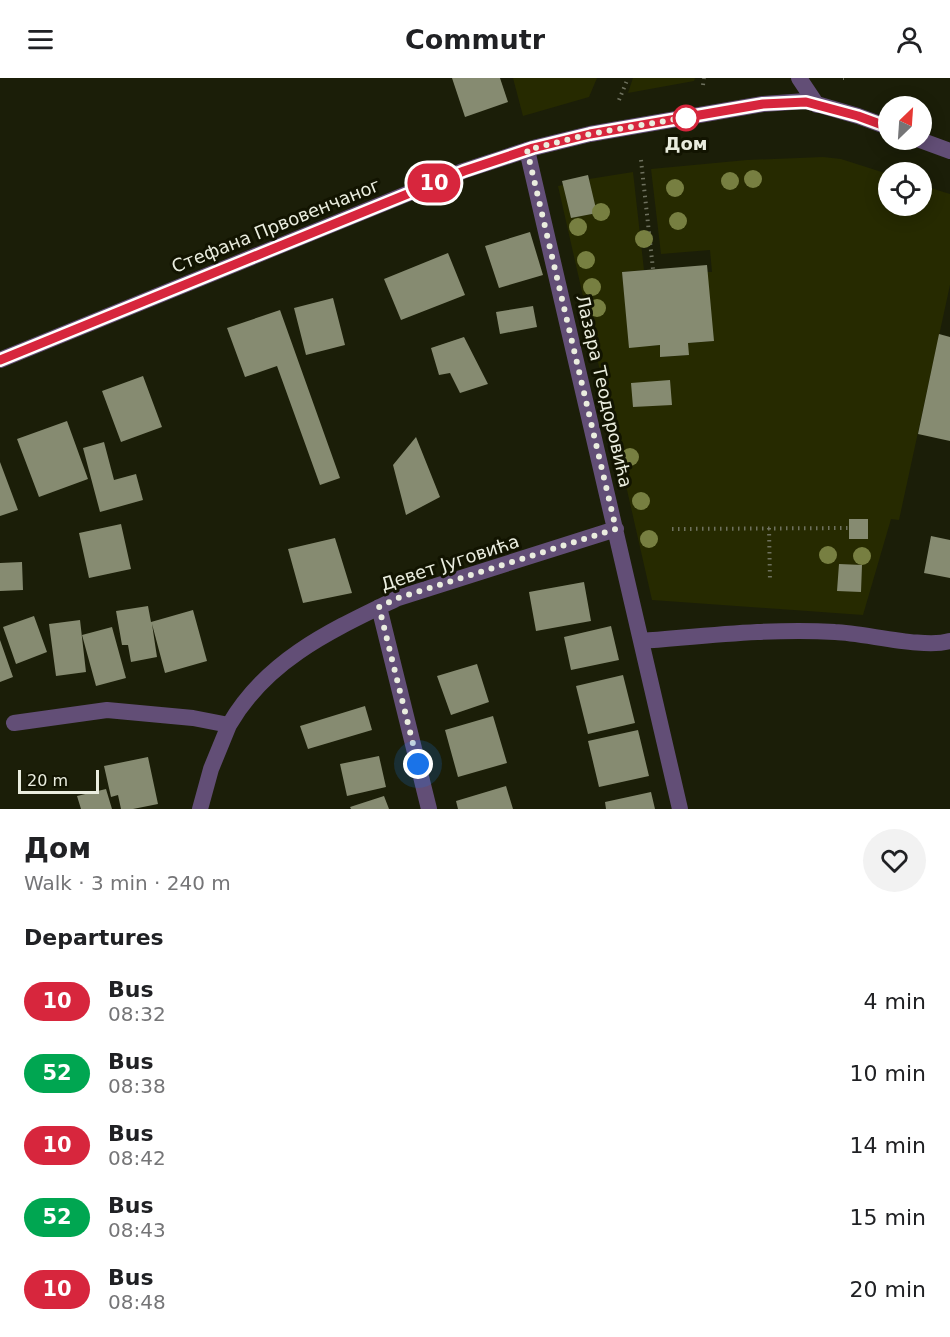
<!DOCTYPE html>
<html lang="en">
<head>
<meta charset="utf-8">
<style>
  :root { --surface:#fff; --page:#f2f2f2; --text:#202124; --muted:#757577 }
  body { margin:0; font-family:"DejaVu Sans",sans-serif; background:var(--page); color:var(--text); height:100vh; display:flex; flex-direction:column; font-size:22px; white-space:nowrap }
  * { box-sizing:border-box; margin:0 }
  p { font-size:20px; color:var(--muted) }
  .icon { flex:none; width:33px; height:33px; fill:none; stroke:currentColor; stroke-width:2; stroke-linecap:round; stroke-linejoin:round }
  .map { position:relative; height:731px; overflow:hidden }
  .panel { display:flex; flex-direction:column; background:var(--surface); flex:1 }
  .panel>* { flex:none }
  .badge { padding:0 12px; border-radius:20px; font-size:21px; line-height:39px }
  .needle { width:39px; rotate:25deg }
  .tools { position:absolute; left:878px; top:18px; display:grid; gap:12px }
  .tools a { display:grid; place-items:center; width:54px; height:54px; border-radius:50%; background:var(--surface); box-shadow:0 3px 15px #0003; font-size:30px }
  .scale { position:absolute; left:18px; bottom:15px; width:81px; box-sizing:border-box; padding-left:6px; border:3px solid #eaeddf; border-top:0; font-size:16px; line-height:21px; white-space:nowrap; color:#eaeddf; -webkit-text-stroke:4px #121401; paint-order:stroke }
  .you { position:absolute; width:30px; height:30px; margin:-15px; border:4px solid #fff; border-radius:50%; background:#1a73e8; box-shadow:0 0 0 9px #1a73e833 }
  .map>.badge { position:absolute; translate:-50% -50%; box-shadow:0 0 0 3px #fff }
  h2 { padding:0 24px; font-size:22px; line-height:54px }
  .round { display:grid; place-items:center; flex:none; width:63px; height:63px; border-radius:32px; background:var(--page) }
  .head { display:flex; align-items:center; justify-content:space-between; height:102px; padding:0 24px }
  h1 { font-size:28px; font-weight:800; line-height:45px }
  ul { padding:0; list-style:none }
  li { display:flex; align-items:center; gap:18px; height:72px; padding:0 24px }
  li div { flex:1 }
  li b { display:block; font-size:22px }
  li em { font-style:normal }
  li .badge { min-width:66px; font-weight:700; text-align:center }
  header { display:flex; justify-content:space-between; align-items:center; height:78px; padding:0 24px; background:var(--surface); font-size:27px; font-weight:800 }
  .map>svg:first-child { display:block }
  .green { fill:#262a00 }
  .building { fill:#868b71 }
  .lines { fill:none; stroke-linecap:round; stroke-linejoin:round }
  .path { stroke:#6e715e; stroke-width:4; stroke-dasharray:1.5 4.5; stroke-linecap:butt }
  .minor { stroke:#624e76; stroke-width:16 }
  .tertiary { stroke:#624e76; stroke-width:16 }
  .tree { fill:#777f41 }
  .line-casing { stroke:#fff; stroke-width:14 }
  .line { stroke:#d7263d; stroke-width:9 }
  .walk { stroke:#eaeddf; stroke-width:6; stroke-dasharray:0 10.8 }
  .stop-dot { fill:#fff; stroke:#d7263d; stroke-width:3 }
  .labels { text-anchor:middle; stroke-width:6; stroke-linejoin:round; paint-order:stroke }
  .stop-label { font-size:18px; font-weight:bold; fill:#eaeddf; stroke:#121401 }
  .street-label { font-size:18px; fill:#eaeddf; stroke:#121401 }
</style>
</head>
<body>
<header><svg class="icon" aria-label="menu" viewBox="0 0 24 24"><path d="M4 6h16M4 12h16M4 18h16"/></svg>Commutr<svg class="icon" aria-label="person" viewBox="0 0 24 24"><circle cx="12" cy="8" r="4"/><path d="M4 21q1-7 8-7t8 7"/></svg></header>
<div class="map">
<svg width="950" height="731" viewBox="0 0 950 731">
  <rect width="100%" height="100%" fill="#1b1e08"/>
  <path class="green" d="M 513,0 L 597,0 L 589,19 L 523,38 Z
    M 633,0 L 695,0 L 694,3 L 628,15 Z
    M 823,79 L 841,81 L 888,96 L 888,128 L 921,128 L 921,107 L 950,116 L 950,207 L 899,442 L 891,441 L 863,537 L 652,522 L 558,108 L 563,107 L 571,140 L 596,135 L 589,101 L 633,94 L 644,192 L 622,194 L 630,269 L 660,267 L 661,279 L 688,277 L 688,265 L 713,263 L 707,194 L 712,194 L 710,172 L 661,176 L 651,91 L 747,82 Z"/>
  <path class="building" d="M 452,0 L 500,0 L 508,24 L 465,39 Z
    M 700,62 L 700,71 L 681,73 L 680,64 Z
    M 588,97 L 597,135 L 571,140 L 562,103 Z
    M 530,154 L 543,197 L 499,210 L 485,168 Z
    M 448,175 L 465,217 L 401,242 L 384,201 Z
    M 707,187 L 714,263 L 688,265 L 689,277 L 660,279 L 660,267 L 629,270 L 622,194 Z
    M 333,220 L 345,267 L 306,277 L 294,230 Z
    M 533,228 L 537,249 L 500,256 L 496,234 Z
    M 280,232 L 340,400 L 320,407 L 277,288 L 245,299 L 227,250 Z
    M 939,256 L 950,259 L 950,363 L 918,356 Z
    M 464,259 L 488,306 L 460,315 L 450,295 L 439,297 L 431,270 Z
    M 143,298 L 162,349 L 121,364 L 102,313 Z
    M 670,302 L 672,327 L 633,329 L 631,305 Z
    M 67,343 L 88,401 L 39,419 L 17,361 Z
    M 416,359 L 440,419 L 406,437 L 393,387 Z
    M 104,364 L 114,402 L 136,396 L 143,422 L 100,434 L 83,370 Z
    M 0,384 L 18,432 L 0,438 Z
    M 849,441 L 868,441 L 868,461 L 849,461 Z
    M 121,446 L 131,491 L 89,500 L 79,455 Z
    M 931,458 L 950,462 L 950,500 L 924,495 Z
    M 335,460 L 352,515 L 303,525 L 288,471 Z
    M 22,484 L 23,512 L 0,513 L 0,485 Z
    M 839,486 L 862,487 L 861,514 L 837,513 Z
    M 584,504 L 591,543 L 536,553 L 529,514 Z
    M 148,528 L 151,544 L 193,532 L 207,583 L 165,595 L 152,546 L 157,579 L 131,584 L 128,567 L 122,567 L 116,533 Z
    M 34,538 L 47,574 L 16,586 L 3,549 Z
    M 80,542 L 86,594 L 56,598 L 49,546 Z
    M 611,548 L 619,582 L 571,592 L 564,559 Z
    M 112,549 L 126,600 L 96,608 L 82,557 Z
    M 0,562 L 13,599 L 0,604 Z
    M 477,586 L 489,624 L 451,637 L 437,598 Z
    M 623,597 L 635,645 L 588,656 L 576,608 Z
    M 365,628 L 372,652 L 308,671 L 300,648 Z
    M 493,638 L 507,685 L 458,699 L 445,652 Z
    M 638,652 L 649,698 L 599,709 L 588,663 Z
    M 379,678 L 386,709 L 347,718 L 340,686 Z
    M 148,679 L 158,726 L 133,731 L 121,731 L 118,717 L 111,719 L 104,688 Z
    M 506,708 L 513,731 L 458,731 L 456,723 Z
    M 106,711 L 112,731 L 81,731 L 77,718 Z
    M 651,714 L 655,731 L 606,731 L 605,724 Z
    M 384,718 L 389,731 L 351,731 L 350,729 Z"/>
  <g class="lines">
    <path class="path" d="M 843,0 L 844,0
      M 703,7 L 704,0
      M 619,22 L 628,0
      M 641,82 L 653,191
      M 769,450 L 770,503
      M 672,451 L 849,450"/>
    <path class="minor" d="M 799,0 L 817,27
      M 527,72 L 680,731
      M 379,529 L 429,731
      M 642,563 C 706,558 771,550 835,554 C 865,555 924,571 950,563
      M 14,645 L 107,632 L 193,640 L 229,647 C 267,581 332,552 398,520 L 616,451
      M 200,731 L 211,691 L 229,647"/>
    <path class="tertiary" d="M 920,62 L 950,73
      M 0,282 L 463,93 L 533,70 L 590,56 L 763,26 L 806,23 L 858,38 L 888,49"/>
  </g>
  <g class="tree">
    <circle cx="753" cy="101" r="9"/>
    <circle cx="730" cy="103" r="9"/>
    <circle cx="675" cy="110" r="9"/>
    <circle cx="601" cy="134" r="9"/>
    <circle cx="678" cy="143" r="9"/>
    <circle cx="578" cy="149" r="9"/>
    <circle cx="644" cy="161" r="9"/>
    <circle cx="586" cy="182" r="9"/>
    <circle cx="592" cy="209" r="9"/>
    <circle cx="597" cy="230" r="9"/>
    <circle cx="630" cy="379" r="9"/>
    <circle cx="641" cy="423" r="9"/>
    <circle cx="649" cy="461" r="9"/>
    <circle cx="828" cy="477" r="9"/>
    <circle cx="862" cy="478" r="9"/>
  </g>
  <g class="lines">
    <defs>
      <path id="line" d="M 0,282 L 464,93 L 533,70 L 590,56 L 763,26 L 806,24 L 858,38 L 888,49"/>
    </defs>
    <use href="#line" class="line-casing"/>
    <use href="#line" class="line"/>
    <path class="walk" d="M 418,686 L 379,529 L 398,520 L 616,451 L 527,72 L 590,56 L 688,39 L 686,40"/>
  </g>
  <circle class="stop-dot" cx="686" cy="40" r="12"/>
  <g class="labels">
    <g class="stop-label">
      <text x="686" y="72">Дом</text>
    </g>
    <g class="street-label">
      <text transform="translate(276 148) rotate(-22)" y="6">Стефана Првовенчаног</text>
      <text transform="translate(604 313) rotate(77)" y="6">Лазара Теодоровића</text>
      <text transform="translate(450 485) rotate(-18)" y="6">Девет Југовића</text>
    </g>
  </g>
</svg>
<div class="tools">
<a><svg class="needle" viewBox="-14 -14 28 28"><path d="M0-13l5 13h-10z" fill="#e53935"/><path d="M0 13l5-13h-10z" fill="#757577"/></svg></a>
<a><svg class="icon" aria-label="locate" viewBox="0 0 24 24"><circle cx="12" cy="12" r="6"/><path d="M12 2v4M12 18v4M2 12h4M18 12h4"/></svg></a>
</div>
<div class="scale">20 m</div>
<div class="you" style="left:418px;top:686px"></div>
<b class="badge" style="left:434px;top:105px;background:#d7263d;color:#fff">10</b>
</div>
<section class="panel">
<div class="head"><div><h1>Дом</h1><p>Walk · 3 min · 240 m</p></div><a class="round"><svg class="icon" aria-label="heart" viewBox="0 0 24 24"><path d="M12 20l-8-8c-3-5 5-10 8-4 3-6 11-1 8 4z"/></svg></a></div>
<h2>Departures</h2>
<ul>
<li><span class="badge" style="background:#d7263d;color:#fff">10</span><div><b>Bus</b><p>08:32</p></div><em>4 min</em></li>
<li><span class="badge" style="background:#00a651;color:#fff">52</span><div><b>Bus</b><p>08:38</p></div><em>10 min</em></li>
<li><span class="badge" style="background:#d7263d;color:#fff">10</span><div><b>Bus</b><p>08:42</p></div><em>14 min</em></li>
<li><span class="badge" style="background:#00a651;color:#fff">52</span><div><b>Bus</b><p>08:43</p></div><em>15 min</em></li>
<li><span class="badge" style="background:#d7263d;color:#fff">10</span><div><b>Bus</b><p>08:48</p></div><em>20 min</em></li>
</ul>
</section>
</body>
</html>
